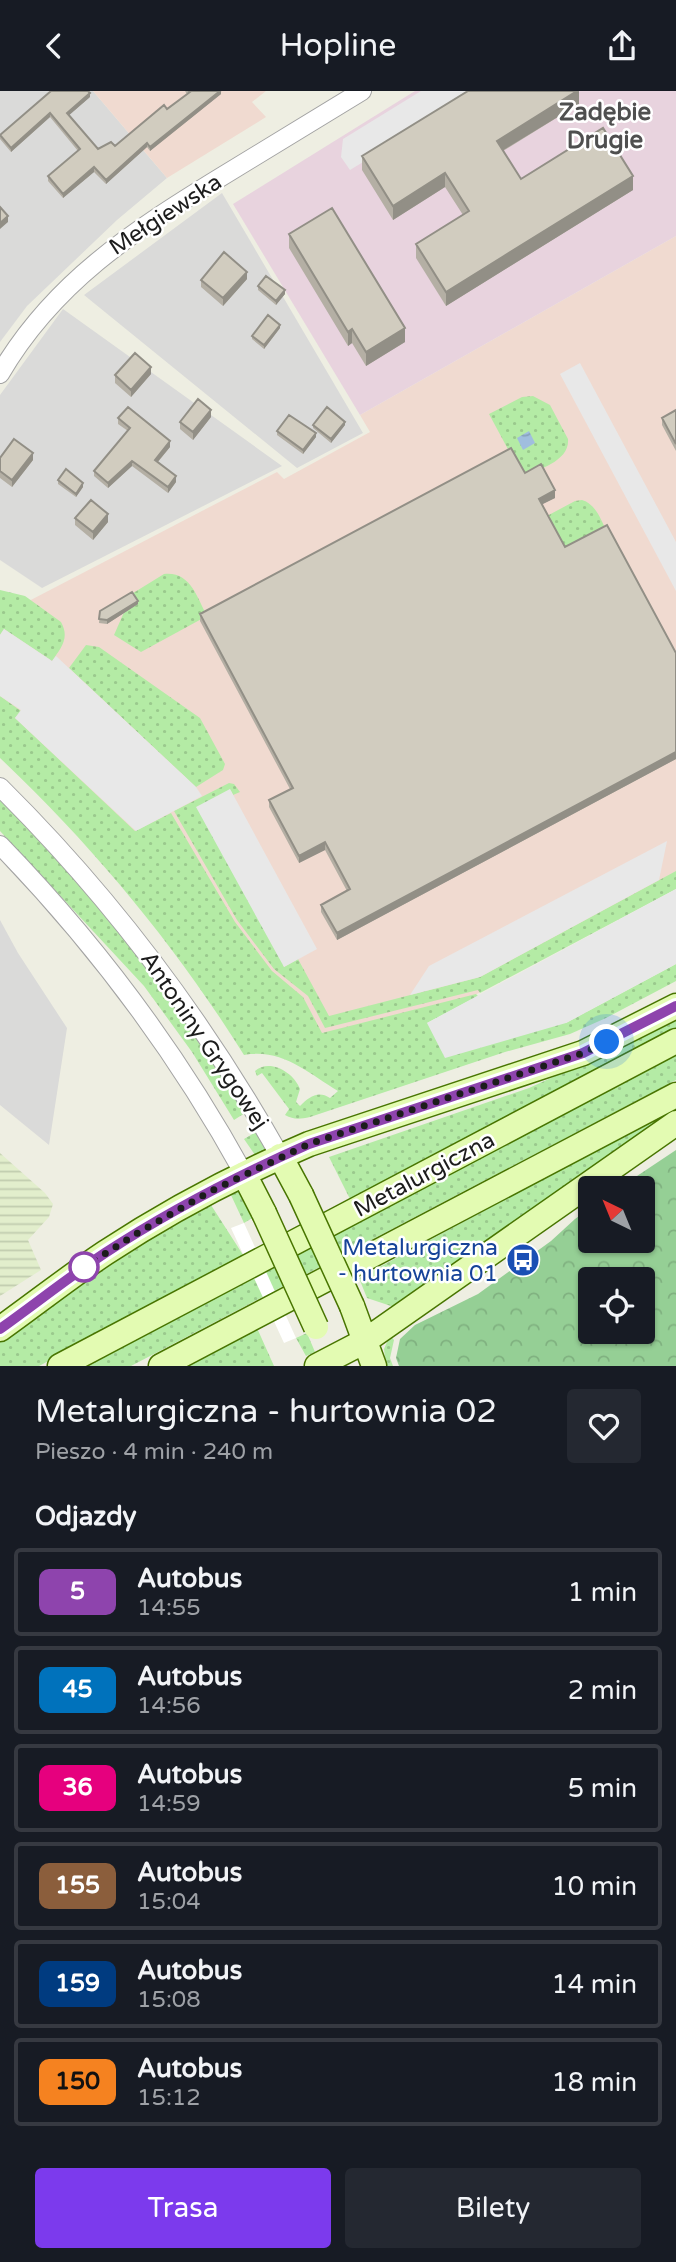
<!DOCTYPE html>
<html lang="pl">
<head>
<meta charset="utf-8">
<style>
  :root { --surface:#171b24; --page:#242831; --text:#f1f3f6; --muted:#9ea1a6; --line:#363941; --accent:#7c3aed }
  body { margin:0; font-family:"Varela Round",sans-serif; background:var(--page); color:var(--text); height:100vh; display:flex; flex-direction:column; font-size:26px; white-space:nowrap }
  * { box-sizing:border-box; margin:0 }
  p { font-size:23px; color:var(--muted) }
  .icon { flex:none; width:38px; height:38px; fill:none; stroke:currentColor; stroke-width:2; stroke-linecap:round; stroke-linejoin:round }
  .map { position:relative; height:1275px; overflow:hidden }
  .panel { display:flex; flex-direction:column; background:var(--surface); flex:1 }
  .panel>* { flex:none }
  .badge { padding:0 14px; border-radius:10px; font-size:24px; line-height:46px }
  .needle { width:46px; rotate:317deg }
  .controls { position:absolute; left:578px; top:1085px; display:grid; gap:14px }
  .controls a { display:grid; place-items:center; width:77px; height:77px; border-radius:7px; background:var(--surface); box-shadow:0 2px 5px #0004; font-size:35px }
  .you { position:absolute; width:35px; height:35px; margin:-18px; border:5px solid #fff; border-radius:50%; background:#1a73e8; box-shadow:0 0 0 10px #1a73e833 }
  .map>.badge { position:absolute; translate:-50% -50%; box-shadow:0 0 0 4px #fff }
  h2 { padding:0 35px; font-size:26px; line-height:63px }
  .round { display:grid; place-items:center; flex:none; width:74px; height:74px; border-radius:7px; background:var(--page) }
  .overview { display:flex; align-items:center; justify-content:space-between; height:119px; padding:0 35px }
  h1 { font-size:33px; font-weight:600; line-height:52px }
  .button { display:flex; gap:14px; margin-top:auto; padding:14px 35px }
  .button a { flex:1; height:80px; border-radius:7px; background:var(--accent); color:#fff; font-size:28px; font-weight:600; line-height:80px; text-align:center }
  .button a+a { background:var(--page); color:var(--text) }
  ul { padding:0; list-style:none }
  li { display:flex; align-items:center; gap:21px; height:88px; margin:0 14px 10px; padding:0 21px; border:4px solid var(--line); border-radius:7px }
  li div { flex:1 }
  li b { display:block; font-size:26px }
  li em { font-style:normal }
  li .badge { min-width:77px; font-weight:700; text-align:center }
  header { display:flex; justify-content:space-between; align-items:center; height:91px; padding:0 35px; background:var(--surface); font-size:32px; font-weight:600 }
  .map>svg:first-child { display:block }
  .residential { fill:#dadad9 }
  .commercial { fill:#f0dad0 }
  .industrial { fill:#e8d3de }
  .farmland { fill:url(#farmland-rules) }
  .grass { fill:url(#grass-dots) }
  .forest { fill:url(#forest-crowns); fill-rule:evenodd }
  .parking { fill:#e8e8e8 }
  .water { fill:url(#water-waves) }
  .pier { fill:#fff }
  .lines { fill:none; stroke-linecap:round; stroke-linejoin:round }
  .street-casing { stroke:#a3a3a3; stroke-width:20 }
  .secondary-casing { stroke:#487501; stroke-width:27 }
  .street { stroke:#fff; stroke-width:18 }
  .secondary { stroke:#e3fbb2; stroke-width:24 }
  .secondary-bridge-casing { stroke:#487501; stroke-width:27; stroke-linecap:butt }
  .secondary-bridge { stroke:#e3fbb2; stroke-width:24 }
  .wall { fill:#b4afa4 }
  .shaded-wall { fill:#928f86 }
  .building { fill:#d1ccbf; stroke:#928f86; stroke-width:2 }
  .line-casing { stroke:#fff; stroke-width:16 }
  .line { stroke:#8e44ad; stroke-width:10 }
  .walk { stroke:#1c1c1c; stroke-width:7; stroke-dasharray:0 12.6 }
  .stop-dot { fill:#fff; stroke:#8e44ad; stroke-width:3.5 }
  .labels { text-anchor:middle; stroke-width:5; stroke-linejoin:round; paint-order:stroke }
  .street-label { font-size:23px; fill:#1c1c1c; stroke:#fff }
  .transit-label { font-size:23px; fill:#164399; stroke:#fff; text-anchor:end }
  .neighbourhood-label { font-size:24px; font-weight:bold; fill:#4f4f4f; stroke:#fff }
</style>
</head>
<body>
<header><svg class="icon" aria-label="back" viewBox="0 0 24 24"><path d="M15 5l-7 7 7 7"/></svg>Hopline<svg class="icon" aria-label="share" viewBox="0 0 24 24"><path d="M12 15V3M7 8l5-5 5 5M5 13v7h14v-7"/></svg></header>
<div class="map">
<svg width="676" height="1275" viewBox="0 0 676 1275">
  <defs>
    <pattern id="farmland-rules" width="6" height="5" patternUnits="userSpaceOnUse" patternTransform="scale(1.75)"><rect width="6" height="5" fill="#e2eecc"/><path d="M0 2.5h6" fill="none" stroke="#c1ccaf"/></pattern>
    <pattern id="grass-dots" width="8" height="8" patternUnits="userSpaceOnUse" patternTransform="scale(1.75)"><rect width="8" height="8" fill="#b4eba5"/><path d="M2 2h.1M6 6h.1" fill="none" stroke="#9ac98d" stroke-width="1.8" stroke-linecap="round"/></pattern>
    <pattern id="forest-crowns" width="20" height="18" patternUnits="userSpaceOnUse" patternTransform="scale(1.75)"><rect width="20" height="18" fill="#95cf95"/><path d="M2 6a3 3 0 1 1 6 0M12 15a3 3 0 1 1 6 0" fill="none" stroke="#80b180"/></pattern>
    <pattern id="water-waves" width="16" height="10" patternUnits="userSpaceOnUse" patternTransform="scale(1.75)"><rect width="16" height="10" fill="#a0bede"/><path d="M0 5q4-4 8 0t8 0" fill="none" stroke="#89a3be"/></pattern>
  </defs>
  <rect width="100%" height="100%" fill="#eeeee2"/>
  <path class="residential" d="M 0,0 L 93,0 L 167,87 L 117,129 L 27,215 L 0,251 Z
    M 222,102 L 363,342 L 297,377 L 84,204 Z
    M 63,218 L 282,375 L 42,497 L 0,469 L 0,304 Z
    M 0,829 L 18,862 L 67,937 L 49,1054 L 0,1014 Z"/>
  <path class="commercial" d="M 93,0 L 266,0 L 252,11 L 266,26 L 167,87 Z
    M 676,145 L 676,797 L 473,905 L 321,945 L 0,628 L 0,525 L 277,381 L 284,388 L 370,341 L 360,324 Z"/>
  <path class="industrial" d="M 415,0 L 676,0 L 676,145 L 360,324 L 233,113 Z"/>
  <path class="farmland" d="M 0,1062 L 45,1102 L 53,1113 L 49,1126 L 28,1149 L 41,1179 L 0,1205 Z"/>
  <path class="grass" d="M 533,305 L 550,314 L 568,348 C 570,370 539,378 523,386 L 489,323 L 522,306 Z
    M 582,409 C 596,413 601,429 607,441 L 565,463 L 545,426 L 575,410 Z
    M 164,483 C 190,480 197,506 207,525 L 141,561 L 114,544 L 125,519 L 117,512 Z
    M 0,499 L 25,505 L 61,531 C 70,547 61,557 52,570 L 4,538 L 0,544 Z
    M 86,554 L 99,556 L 200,627 L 225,673 L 223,679 L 196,696 L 69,577 Z
    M 0,605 L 21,620 L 15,627 L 135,740 L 171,722 L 235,831 L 272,880 L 303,906 L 322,942 L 476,903 L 478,905 L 427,932 L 566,932 L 676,873 L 676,890 L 606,927 L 570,943 L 505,961 L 310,1026 C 300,1028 294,1029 285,1024 L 289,1018 L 262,982 L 257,985 L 255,980 C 269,967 294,981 300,998 L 296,1011 L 300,1015 C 309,1006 318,999 330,1007 L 338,1000 C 308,982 282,957 244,964 C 176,855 94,756 0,667 Z
    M 229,692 L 234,693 L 240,701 L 233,704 L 230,698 L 284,876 L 298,868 L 329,925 L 480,886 L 676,780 L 676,798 L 480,902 L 478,899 L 325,937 L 308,905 L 274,878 L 237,829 L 174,720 Z
    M 0,709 C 96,802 176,908 245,1022 L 234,1029 L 192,961 L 144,895 L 0,740 Z
    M 676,927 L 676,938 L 350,1108 L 329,1066 L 529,997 L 621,955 Z
    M 676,959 L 676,989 L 131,1275 L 77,1275 Z
    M 676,1017 L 676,1025 L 394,1216 L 367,1207 L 359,1187 Z
    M 256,1041 L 266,1058 L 255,1064 L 244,1048 Z
    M 240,1097 L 254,1126 L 244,1132 L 230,1102 Z
    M 211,1114 L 245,1167 L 39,1275 L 0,1275 L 0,1248 L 122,1164 Z
    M 257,1237 L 274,1275 L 184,1275 Z
    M 307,1242 L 315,1261 L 306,1265 L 296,1247 Z
    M 390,1244 L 394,1249 L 390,1267 L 393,1275 L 386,1275 L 384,1258 Z"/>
  <path class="forest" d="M 676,1059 L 676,1275 L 399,1275 L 396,1267 L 400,1248 L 415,1234 L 478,1203 L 551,1150 L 575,1128 L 590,1117 L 590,1150 L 642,1150 L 642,1097 L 619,1097 ZM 590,1188 L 642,1188 L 642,1241 L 590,1241 Z"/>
  <path class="parking" d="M 421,0 L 479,0 L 350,79 L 341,66 L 343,48 Z
    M 580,272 L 676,451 L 676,500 L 560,283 Z
    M 4,538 L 52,570 L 56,565 L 196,696 L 202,705 L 136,740 L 15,627 L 21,619 L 0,605 L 0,544 Z
    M 230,698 L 317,858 L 284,876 L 196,716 Z
    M 667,750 L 659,789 L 480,886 L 410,904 L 429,875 Z
    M 676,798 L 676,873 L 566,932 L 445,967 L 427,932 Z"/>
  <path class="water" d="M 529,340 L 535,352 L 523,359 L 517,347 Z"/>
  <path class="pier" d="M 244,1132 L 296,1247 L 284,1252 L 231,1137 Z"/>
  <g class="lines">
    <defs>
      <path id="street" d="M 0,283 C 53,192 133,140 221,86 C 268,57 315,29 362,0
        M 0,696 C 111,806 204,930 280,1065
        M 0,754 C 95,852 178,963 244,1083"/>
      <path id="secondary" d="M 280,1065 L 301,1104
        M 244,1083 L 264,1122
        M 352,1215 L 374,1275
        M 0,1238 C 35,1213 69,1186 105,1162 C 169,1120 239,1083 309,1053 L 583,962 L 676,915
        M 60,1275 L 676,950
        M 161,1275 L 676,1004
        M 317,1275 L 365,1250 L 676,1032"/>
    </defs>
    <use href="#street" class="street-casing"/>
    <use href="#secondary" class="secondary-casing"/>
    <use href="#street" class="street"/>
    <use href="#secondary" class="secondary"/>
    <defs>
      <path id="secondary-bridge" d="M 301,1104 L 352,1215
        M 264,1122 L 316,1236"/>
    </defs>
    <use href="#secondary-bridge" class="secondary-bridge-casing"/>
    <use href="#secondary-bridge" class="secondary-bridge"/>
  </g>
  <path class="wall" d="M 185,0 L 221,0 L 221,3 L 150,60 L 147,56 L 106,93 L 94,81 L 63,107 L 48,90 L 48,85 L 78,60 L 50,26 L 11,61 L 0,48 L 0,44 L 90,6 L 69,24 L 98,58 L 115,55 L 187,3 Z
    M 579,0 L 579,13 L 503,60 L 521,88 L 633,99 L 446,215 L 416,167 L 416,153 L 463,124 L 445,96 L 393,129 L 362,79 L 362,65 Z
    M 289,143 L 405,251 L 366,275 L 352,252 L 348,255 L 289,157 Z
    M 247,188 L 223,215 L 201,196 L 201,189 Z
    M 258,195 L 285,203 L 276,214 L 258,199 Z
    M 280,237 L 264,258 L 252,248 L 252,245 Z
    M 151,283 L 131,306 L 115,292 L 115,284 Z
    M 676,319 L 676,360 L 662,334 L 662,327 Z
    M 211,326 L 193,349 L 180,338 L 180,331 Z
    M 118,327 L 170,356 L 158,371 L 176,391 L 168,402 L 132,375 L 108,397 L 94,385 L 94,380 L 128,340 L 118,333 Z
    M 313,334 L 345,334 L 331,352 L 313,337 Z
    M 277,340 L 316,346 L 303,363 L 277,344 Z
    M 0,367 L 33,369 L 12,396 L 0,387 Z
    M 525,382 L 555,407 L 542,413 L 565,456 L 676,562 L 676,668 L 337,849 L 321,821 L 321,814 L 347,800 L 325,759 L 299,772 L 269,716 L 269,709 L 290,698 L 200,530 L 200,523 Z
    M 58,389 L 83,396 L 76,406 L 58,393 Z
    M 75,427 L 108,431 L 93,449 L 75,434 Z
    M 138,513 L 107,533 L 99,532 L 100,520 Z"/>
  <path class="shaded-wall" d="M 220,0 L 221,0 L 221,3 L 150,60 L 150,56 Z
    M 577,0 L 579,0 L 579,13 L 497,63 L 497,50 Z
    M 90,2 L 90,6 L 67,26 L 67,22 Z
    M 50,22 L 50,26 L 11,61 L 11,57 Z
    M 147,52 L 147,56 L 106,93 L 106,89 Z
    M 94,76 L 94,81 L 63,107 L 63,103 Z
    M 445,82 L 445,96 L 393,129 L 393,115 Z
    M 633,85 L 633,99 L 446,215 L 446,201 Z
    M 8,125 L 8,131 L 0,138 L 0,132 Z
    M 247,181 L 247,188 L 223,215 L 223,207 Z
    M 285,199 L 285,203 L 276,214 L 276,210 Z
    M 280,234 L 280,237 L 264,258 L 264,254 Z
    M 405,237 L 405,251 L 366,275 L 366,261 Z
    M 352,238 L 352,252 L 348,255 L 348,241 Z
    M 151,276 L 151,283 L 131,306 L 131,299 Z
    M 211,319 L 211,326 L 193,349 L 193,341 Z
    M 345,331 L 345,334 L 331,352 L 331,348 Z
    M 316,342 L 316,346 L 303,363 L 303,359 Z
    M 170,350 L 170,356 L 155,374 L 155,369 Z
    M 33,362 L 33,369 L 12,396 L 12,389 Z
    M 132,370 L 132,375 L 108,397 L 108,392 Z
    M 176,385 L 176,391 L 168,402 L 168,396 Z
    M 83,392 L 83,396 L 76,406 L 76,403 Z
    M 555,399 L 555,407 L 539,415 L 539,408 Z
    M 108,423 L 108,431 L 93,449 L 93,441 Z
    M 138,510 L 138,513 L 107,533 L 107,529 Z
    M 676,661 L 676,668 L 337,849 L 337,842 Z
    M 325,751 L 325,759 L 299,772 L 299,765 Z"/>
  <path class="building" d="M 51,0 L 88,0 L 90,2 L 67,22 L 98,58 L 111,51 L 115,55 L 164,14 L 167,18 L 190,1 L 189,0 L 220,0 L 150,56 L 147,52 L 106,89 L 94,76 L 63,103 L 48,85 L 80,58 L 50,22 L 11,57 L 0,44 Z
    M 468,0 L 577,0 L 497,50 L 521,88 L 603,37 L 633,85 L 446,201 L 416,153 L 469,120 L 445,82 L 393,115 L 362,65 Z
    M 0,116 L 8,125 L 0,132 Z
    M 332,117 L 405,237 L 366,261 L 352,238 L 348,241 L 289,143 Z
    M 224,161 L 247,181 L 223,207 L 201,189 Z
    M 266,185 L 285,199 L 276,210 L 258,195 Z
    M 268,224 L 280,234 L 264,254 L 252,245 Z
    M 135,262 L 151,276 L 131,299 L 115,284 Z
    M 198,308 L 211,319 L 193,341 L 180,331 Z
    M 128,316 L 170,350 L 155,369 L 176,385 L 168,396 L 132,370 L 108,392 L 94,380 L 130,337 L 118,327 Z
    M 327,316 L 345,331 L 331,348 L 313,334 Z
    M 676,319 L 676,353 L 662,327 Z
    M 289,324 L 316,342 L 303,359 L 277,340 Z
    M 14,348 L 33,362 L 12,389 L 0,380 L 0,367 Z
    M 511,357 L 525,382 L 541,373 L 555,399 L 539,408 L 565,456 L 607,434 L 676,562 L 676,661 L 337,842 L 321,814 L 350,798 L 325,751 L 299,765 L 269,709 L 293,697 L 200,523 Z
    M 66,378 L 83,392 L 76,403 L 58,389 Z
    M 91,409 L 108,423 L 93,441 L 75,427 Z
    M 132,501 L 138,510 L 107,529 L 99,528 L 100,520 Z"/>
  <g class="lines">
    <defs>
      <path id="line" d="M 0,1238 C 35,1213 69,1186 105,1162 C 169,1120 239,1084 309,1053 L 583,962 L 676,915"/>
    </defs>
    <use href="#line" class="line-casing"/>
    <use href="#line" class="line"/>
    <path class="walk" d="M 84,1176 L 141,1140 L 211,1100 L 309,1053 L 583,962 L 607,951"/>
  </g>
  <defs>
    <symbol id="bus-disc" viewBox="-11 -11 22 22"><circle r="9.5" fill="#1a4fb4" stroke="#fff"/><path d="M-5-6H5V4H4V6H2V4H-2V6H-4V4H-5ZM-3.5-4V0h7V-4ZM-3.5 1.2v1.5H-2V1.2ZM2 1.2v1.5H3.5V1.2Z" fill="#fff"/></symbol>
  </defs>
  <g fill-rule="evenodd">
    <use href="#bus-disc" x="504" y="1150" width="38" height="38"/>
  </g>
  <circle class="stop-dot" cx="84" cy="1176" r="14"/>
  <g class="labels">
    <g class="street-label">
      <text transform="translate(165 123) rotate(-33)" y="8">Mełgiewska</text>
      <text transform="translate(205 949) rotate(56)" y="8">Antoniny Grygowej</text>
      <text transform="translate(424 1083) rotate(-28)" y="8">Metalurgiczna</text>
    </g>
    <g class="transit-label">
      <text x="498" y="1164">Metalurgiczna<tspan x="498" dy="26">- hurtownia 01</tspan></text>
    </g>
    <g class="neighbourhood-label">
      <text x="605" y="29">Zadębie<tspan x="605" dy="28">Drugie</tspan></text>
    </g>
  </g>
</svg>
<div class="controls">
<a><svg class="needle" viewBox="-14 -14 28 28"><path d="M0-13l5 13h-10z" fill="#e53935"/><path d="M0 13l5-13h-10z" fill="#9ea1a6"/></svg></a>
<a><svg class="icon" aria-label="locate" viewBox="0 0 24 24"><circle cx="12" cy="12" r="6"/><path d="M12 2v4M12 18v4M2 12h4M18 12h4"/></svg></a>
</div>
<div class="you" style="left:607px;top:951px"></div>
</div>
<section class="panel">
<div class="overview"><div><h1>Metalurgiczna - hurtownia 02</h1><p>Pieszo · 4 min · 240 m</p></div><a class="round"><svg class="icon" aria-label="heart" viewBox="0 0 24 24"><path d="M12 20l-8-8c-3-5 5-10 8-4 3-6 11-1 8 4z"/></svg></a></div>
<h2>Odjazdy</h2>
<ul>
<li><span class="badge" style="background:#8e44ad;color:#fff">5</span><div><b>Autobus</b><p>14:55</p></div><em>1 min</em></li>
<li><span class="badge" style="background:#0072bc;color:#fff">45</span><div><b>Autobus</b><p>14:56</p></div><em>2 min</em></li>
<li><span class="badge" style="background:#e6007e;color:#fff">36</span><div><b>Autobus</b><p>14:59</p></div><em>5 min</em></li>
<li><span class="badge" style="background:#8b5e3c;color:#fff">155</span><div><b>Autobus</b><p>15:04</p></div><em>10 min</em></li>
<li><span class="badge" style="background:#003b80;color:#fff">159</span><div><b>Autobus</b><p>15:08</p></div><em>14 min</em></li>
<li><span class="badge" style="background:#f58220;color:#111">150</span><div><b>Autobus</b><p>15:12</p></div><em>18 min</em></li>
</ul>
<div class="button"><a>Trasa</a><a>Bilety</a></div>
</section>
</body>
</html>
